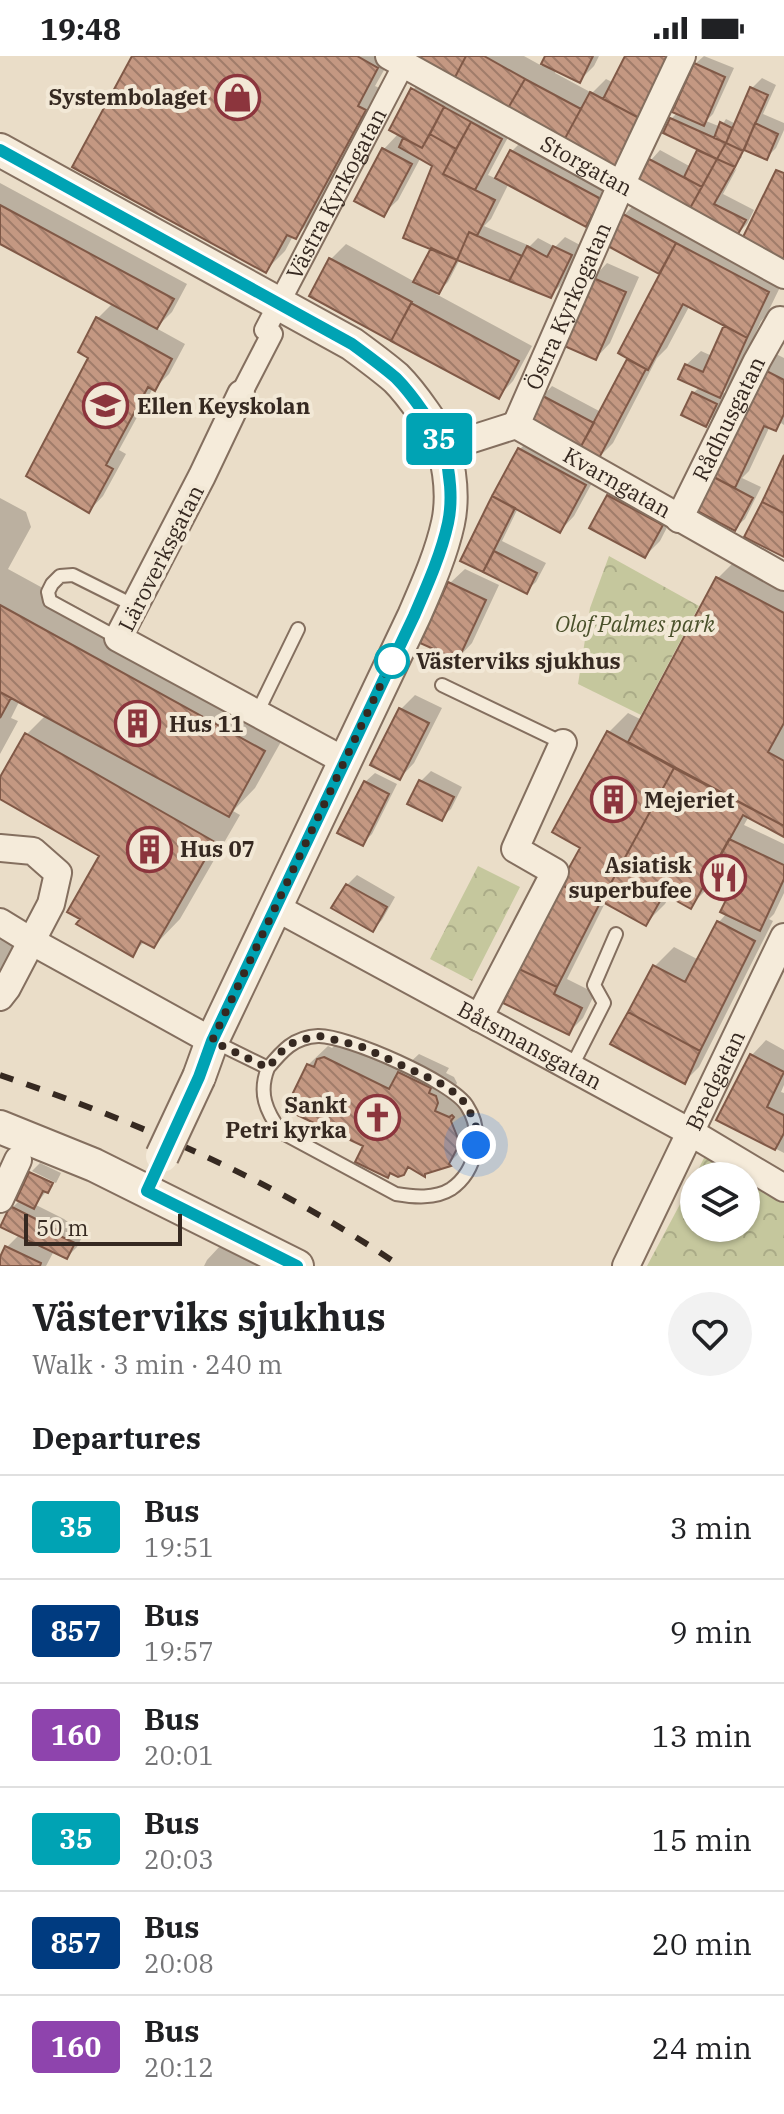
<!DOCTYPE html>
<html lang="en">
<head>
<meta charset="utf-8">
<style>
  :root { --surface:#fff; --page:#f2f2f2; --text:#202124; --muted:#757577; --line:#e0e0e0 }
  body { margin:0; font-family:"IBM Plex Serif",serif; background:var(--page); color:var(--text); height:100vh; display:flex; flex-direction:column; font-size:30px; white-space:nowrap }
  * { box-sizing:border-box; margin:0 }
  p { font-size:26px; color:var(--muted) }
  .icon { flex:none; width:44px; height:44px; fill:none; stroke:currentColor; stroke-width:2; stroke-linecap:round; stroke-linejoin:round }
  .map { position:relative; height:1210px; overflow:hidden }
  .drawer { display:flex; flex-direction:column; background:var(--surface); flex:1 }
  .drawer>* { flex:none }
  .badge { padding:0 16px; border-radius:6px; font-size:28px; line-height:52px }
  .controls { position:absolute; left:680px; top:1106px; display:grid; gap:16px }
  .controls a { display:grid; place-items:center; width:80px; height:80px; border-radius:50%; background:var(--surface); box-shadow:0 2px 6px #0004; font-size:40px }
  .scale { position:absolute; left:24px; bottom:20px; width:158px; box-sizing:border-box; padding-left:8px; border:4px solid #362921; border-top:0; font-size:22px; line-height:28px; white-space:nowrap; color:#362921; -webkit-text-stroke:6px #f2e8d6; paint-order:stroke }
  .you { position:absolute; width:40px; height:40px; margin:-20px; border:6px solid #fff; border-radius:50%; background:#1a73e8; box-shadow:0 0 0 12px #1a73e833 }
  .map>.badge { position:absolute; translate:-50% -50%; box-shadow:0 0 0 4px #fff }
  h2 { padding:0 32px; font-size:30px; line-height:72px }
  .round { display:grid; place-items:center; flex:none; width:84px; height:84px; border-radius:42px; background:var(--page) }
  .overview { display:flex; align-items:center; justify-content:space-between; height:136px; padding:0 32px }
  h1 { font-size:38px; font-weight:800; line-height:60px }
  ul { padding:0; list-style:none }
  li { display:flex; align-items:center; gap:24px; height:104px; padding:0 32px; border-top:2px solid var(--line) }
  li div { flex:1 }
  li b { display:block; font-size:30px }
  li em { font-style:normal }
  li .badge { min-width:88px; font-weight:700; text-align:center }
  .status { display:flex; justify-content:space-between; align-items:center; height:56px; padding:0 40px; background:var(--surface); direction:ltr }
  .status svg { height:22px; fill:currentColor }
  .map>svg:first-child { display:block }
  .forest { fill:url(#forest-crowns) }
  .shadow { fill:#0003 }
  .building { fill:url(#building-back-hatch); stroke:#805947; stroke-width:2 }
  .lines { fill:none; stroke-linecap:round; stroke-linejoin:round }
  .service-casing { stroke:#846f5f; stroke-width:16 }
  .pedestrian-casing { stroke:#846f5f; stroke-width:24 }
  .minor-casing { stroke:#846f5f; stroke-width:30 }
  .tertiary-casing { stroke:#846f5f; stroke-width:36 }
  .service { stroke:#f5ebda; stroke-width:12 }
  .pedestrian { stroke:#f5ebda; stroke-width:20 }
  .minor { stroke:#f5ebda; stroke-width:26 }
  .tertiary { stroke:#f5ebda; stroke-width:32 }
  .rail { stroke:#362921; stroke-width:6; stroke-dasharray:14 14; stroke-linecap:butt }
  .tertiary-bridge-casing { stroke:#846f5f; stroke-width:36; stroke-linecap:butt }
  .tertiary-bridge { stroke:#f5ebda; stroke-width:32 }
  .line-casing { stroke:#fff; stroke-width:18 }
  .line { stroke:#00a3b4; stroke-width:12 }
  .walk { stroke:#362921; stroke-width:8; stroke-dasharray:0 14.4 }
  .stop-dot { fill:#fff; stroke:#00a3b4; stroke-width:4 }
  .labels { text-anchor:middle; stroke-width:8; stroke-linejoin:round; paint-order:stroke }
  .poi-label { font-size:22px; font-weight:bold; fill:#362921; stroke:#f2e8d6; text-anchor:start }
  .street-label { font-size:22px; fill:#362921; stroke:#f2e8d6 }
  .park-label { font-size:22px; font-style:italic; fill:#49502a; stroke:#f2e8d6 }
  .stop-label { font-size:22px; font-weight:bold; fill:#362921; stroke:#f2e8d6; text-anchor:start }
</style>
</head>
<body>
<div class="status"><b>19:48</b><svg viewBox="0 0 49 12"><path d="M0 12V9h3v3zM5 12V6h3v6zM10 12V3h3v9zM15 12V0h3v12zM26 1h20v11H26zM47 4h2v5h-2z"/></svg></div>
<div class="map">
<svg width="784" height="1210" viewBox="0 0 784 1210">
  <defs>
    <pattern id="forest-crowns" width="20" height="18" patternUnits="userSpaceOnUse" patternTransform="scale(2)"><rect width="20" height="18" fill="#c5c79d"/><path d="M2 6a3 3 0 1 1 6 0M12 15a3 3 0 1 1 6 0" fill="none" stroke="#aaab87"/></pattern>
    <pattern id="building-back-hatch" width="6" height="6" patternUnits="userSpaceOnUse" patternTransform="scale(2)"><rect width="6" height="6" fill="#c49882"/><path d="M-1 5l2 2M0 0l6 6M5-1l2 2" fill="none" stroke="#a07c6a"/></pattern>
  </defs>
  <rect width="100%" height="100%" fill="#eaddc8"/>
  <path class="forest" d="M 609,500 L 699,550 L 641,659 L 578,628 L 590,552 Z
    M 478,810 L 520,831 L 472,925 L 430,903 Z
    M 705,1100 L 738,1120 L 695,1120 Z
    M 694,1122 L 694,1172 L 746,1172 L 746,1125 L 784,1147 L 784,1210 L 647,1210 Z"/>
  <path class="shadow" d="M 134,0 L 392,0 L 375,30 L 384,34 L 314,162 L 295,181 L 293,180 L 285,195 L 266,214 Z
    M 415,0 L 524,0 L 542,10 L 547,0 L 599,0 L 594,10 L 579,25 L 556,13 L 555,17 L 592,37 L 606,23 L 614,27 L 627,0 L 629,96 Z
    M 704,0 L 734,12 L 713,58 L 706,65 L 721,71 L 726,63 L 736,68 L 752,32 L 762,22 L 776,29 L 763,58 L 784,67 L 784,74 L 776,92 L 766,102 L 745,93 L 741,100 L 742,101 L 726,117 L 729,120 L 737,112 L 723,138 L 754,154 L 747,168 L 737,178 L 651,104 L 660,94 L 691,111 L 700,93 L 671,63 L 678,56 L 695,8 Z
    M 422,24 L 515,68 L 488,119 L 497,123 L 512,95 L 526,81 L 614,128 L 600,154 L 585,168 L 509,127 L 491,163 L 484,170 L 530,190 L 538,182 L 555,191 L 565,181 L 580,189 L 560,230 L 550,240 L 460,203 L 448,226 L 436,238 L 532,290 L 513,325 L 499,340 L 331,203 L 346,188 L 415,226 L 433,192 L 435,109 L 421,101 L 398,144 L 383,158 L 356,144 L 384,93 L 399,77 L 413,34 Z
    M 0,127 L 187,228 L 172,256 L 156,272 L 185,288 L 169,318 L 154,333 L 153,332 L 119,394 L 126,398 L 103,440 L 89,455 L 90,301 L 97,263 L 113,247 L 0,186 Z
    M 639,144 L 784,223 L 766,260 L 761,265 L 734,325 L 723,336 L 725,338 L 715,359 L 706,368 L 693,337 L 700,331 L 686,309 L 701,295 L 712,300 L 726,269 L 690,249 L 667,292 L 657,302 L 613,387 L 598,402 L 543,340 L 552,330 L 601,356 L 631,302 L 666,209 L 659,216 L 624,159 Z
    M 607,207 L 639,221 L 610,287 L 596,302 L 593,222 Z
    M 776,298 L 784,302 L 784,354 L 782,358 L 784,358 L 784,369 L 781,367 L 775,373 L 770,370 L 749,415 L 742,422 L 761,431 L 745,463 L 735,472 L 693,450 Z
    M 534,379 L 599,414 L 574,460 L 560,475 L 518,452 L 502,485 L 546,507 L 536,526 L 526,535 L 462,504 L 519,394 Z
    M 623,425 L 676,454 L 660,485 L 645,500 L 608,440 Z
    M 0,442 L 26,456 L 31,471 L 8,513 L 291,668 L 255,732 L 233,755 L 240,759 L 180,863 L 154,890 L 145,885 L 132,898 L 102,799 L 0,740 L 0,725 L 27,678 L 46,659 L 20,644 L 11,662 L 18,665 L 0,698 Z
    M 737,503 L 784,528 L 784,779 L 749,760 L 744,769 L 784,788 L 784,837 L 774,858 L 769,863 L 773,865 L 699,1011 L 684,1026 L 613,987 L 655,910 L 674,891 L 699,904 L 719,866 L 727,857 L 730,841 L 709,831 L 690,850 L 670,839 L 665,848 L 646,867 L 606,845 L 567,923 L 595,937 L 583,962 L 569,976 L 506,946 L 583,791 L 554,775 L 609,676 L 628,657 L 642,664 L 718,522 Z
    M 465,513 L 499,529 L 472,587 L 458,602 L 450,527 Z
    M 415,639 L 442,652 L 414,707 L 400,722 L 400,654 Z
    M 431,715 L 462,731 L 451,753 L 441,762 L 421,725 Z
    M 375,717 L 397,728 L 372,778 L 362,788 L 365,726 Z
    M 357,819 L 395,841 L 382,864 L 373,873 L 347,829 Z
    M 0,852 L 29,868 L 7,908 L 0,915 Z
    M 766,984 L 784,994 L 784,1029 L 781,1036 L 784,1037 L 784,1097 L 719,1063 L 752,999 Z
    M 339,985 L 404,1012 L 419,998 L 449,1012 L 446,1017 L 454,1021 L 457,1027 L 453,1035 L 471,1042 L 469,1044 L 478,1066 L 468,1088 L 449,1107 L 428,1115 L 425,1119 L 410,1110 L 403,1117 L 365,1089 L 308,1009 L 328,990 L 332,992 Z
    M 40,1107 L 61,1117 L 56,1127 L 32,1115 Z
    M 31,1116 L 31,1119 L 53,1130 L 47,1134 L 36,1149 L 64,1163 L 68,1166 L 67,1169 L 84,1177 L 77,1191 L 67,1201 L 54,1195 L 46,1210 L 0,1210 L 7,1191 L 20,1178 L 12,1152 L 20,1144 Z
    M 221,1189 L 267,1210 L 204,1210 L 207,1204 Z"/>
  <path class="building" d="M 132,0 L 357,0 L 378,12 L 358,50 L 366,54 L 296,183 L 287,179 L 266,217 L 72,111 Z
    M 412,0 L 466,0 L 453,25 Z
    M 466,0 L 484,0 L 525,23 L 507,54 L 453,25 Z
    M 545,0 L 593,0 L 580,27 L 541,8 Z
    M 625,0 L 672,0 L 641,63 L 603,43 Z
    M 694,7 L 725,21 L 704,70 L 672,56 Z
    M 525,23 L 581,53 L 563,86 L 507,54 Z
    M 750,31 L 768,39 L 743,95 L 726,87 Z
    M 411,32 L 444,51 L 422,92 L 389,74 Z
    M 590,36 L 641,63 L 615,113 L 563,86 Z
    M 444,51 L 471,66 L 456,93 L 430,78 Z
    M 670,62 L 726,87 L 717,103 L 663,77 Z
    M 471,66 L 502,83 L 475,134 L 443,118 Z
    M 720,66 L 732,72 L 726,87 L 714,82 Z
    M 755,67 L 778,78 L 767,104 L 744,94 Z
    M 430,78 L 456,93 L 443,118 L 495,144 L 477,180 L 469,176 L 457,204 L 403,182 L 432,110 L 399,91 L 403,82 L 422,92 Z
    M 726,87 L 743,95 L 735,111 L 717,103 Z
    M 382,92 L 412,108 L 384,161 L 354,145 Z
    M 510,94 L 601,143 L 586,171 L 495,122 Z
    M 697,94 L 717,103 L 702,131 L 684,121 Z
    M 649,103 L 702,131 L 689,154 L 637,126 Z
    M 717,103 L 735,111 L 714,148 L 746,164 L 737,180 L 689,154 Z
    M 776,114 L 784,117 L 784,207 L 742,183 Z
    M 0,149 L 174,243 L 157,273 L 0,188 Z
    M 623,158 L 676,187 L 659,218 L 606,189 Z
    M 469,176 L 522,200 L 509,225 L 457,204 Z
    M 676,187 L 769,236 L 747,282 L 683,248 L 648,314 L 618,297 Z
    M 527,190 L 547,201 L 553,190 L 572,199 L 551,242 L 509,225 Z
    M 431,192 L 457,204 L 439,238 L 413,226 Z
    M 329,202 L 412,246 L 391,285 L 309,240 Z
    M 591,221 L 626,236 L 596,304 L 562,289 Z
    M 411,247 L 519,305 L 499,343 L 391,285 Z
    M 96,261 L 172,303 L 155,335 L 148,331 L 106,409 L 113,413 L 89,457 L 26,420 L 88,302 L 78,296 Z
    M 724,269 L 747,282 L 720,342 L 678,323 L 685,308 L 703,316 Z
    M 627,303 L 646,313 L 598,404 L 579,394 Z
    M 759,311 L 784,324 L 784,358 L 776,375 L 764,370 L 735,432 L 708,418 Z
    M 692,336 L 717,348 L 706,371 L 681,359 Z
    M 541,339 L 594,367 L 579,394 L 526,367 Z
    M 518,392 L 586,429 L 560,477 L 492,440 Z
    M 784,399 L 784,457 L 762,446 Z
    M 708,418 L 753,442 L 735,475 L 690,451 Z
    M 607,439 L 663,469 L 645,502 L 589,472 Z
    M 492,440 L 515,452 L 483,516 L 460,505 Z
    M 762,446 L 784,457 L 784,501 L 744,481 Z
    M 494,495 L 537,517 L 527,538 L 483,516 Z
    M 716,521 L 784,557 L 784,667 L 768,696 L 784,705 L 784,770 L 628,686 Z
    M 448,526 L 486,544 L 458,604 L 420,587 Z
    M 0,549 L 265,695 L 229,761 L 0,636 Z
    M 0,636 L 11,642 L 0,662 Z
    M 399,652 L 429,667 L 400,724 L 370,709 Z
    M 607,675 L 674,712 L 599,849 L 560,828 L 580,792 L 552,776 Z
    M 25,677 L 215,786 L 154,892 L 141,885 L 133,901 L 76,868 L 80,863 L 67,856 L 99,800 L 0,743 L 0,721 Z
    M 674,712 L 784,770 L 784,781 L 743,759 L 691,853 L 664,838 L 646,870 L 601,845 Z
    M 419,724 L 454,741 L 442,765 L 407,748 Z
    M 364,725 L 389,738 L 363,790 L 337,777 Z
    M 729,783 L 784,809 L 784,823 L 760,875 L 720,856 L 727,842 L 703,830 Z
    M 346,828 L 387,851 L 373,876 L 331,852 Z
    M 560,828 L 599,849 L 557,931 L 519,913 Z
    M 717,865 L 755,885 L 700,995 L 628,956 L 653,909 L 685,926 Z
    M 519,913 L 557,931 L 554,938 L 582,952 L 569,979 L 503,947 Z
    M 628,956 L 700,995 L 685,1028 L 610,988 Z
    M 750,998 L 784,1016 L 767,1051 L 784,1059 L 784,1077 L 775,1094 L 716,1064 Z
    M 324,1001 L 389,1033 L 398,1016 L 431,1032 L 429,1037 L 436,1040 L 438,1047 L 435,1055 L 449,1061 L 452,1059 L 454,1061 L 451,1065 L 459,1085 L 461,1085 L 449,1108 L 451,1110 L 425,1118 L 425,1121 L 408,1111 L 404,1119 L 398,1121 L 390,1117 L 388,1122 L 355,1106 L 363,1090 L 297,1059 L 294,1052 L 297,1045 L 291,1041 L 307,1008 L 314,1011 L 317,1003 Z
    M 29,1116 L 53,1127 L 48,1137 L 43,1135 L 34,1153 L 16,1144 Z
    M 10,1150 L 54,1172 L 60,1176 L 58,1179 L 75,1187 L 67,1203 L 0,1171 Z
    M 5,1190 L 41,1207 L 40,1210 L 0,1210 L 0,1201 Z"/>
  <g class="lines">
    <defs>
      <path id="service" d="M 118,582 L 50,545 L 48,536 L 52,528 L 60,520 L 73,519 L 135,550
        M 442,629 L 563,687
        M 257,657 L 298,573
        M 215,986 L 268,1012 C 282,995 294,981 318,980 C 346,979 453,1026 467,1050 C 484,1076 477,1115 451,1133 C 435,1143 414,1141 396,1138 L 281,1076 C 266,1055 258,1037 268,1012
        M 571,1012 L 604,947 L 594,929 L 616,878"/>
      <g id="pedestrian">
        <path id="s1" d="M 265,274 L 404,8"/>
        <path d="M 241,338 L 272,278"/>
      </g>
      <g id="minor">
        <path id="s2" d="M 389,0 L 784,219"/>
        <path d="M 241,338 L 202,420 L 118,582 L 345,705"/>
        <path id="s3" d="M 516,369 L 621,129 L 682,0"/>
        <path id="s4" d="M 444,392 L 516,369 L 784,521"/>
        <path id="s5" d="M 679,463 L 757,305 L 780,264 L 784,267"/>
        <path d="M 0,792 L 33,795 L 58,817 L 51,848 L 7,932 L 0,941"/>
        <path id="s6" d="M 275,851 L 690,1076 L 784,1132"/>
        <path d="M 0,866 L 31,885 L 212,985"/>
        <path d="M 479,962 L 555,816 L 515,793 L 563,687"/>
        <path d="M 0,1143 L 18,1104"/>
        <path id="s7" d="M 626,1210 L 784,881"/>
      </g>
      <path id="tertiary" d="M 0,94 L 352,288 C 367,299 382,310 396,322 C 410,336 439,375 444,393 C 450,416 453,444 448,467 C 441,499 427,530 414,560 L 212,985 L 199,1021
        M 0,1071 L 94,1109 L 297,1210"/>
    </defs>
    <use href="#service" class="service-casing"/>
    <use href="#pedestrian" class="pedestrian-casing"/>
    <use href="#minor" class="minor-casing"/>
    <use href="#tertiary" class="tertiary-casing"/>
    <use href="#service" class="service"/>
    <use href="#pedestrian" class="pedestrian"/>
    <use href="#minor" class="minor"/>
    <use href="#tertiary" class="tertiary"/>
    <path class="rail" d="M 0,1019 C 140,1067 278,1126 400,1210"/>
    <defs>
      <path id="tertiary-bridge" d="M 162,1100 L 199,1021"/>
    </defs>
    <use href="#tertiary-bridge" class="tertiary-bridge-casing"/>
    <use href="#tertiary-bridge" class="tertiary-bridge"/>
  </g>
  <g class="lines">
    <defs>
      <path id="line" d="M 0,94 L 352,288 C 367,299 382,310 396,322 C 410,336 439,375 444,394 C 450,416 453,444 448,467 C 441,499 427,530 414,560 L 212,985 L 199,1021 L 147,1135 L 297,1210"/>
    </defs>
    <use href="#line" class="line-casing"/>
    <use href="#line" class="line"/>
    <path class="walk" d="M 392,605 L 212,985 L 268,1012 L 286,990 L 300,984 L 319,980 L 360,990 L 438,1026 L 458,1039 L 468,1051 L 476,1071 L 476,1089"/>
  </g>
  <defs>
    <symbol id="shop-ring" viewBox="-11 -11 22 22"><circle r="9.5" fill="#f2e8d6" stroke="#8c353d" stroke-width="1.5"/><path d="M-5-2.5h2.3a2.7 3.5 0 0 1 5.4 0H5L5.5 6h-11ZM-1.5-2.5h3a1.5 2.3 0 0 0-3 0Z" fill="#8c353d"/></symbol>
    <symbol id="school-ring" viewBox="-11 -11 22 22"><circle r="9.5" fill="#f2e8d6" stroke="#8c353d" stroke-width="1.5"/><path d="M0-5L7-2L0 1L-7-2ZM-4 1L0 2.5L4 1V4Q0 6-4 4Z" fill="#8c353d"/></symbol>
    <symbol id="building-ring" viewBox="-11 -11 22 22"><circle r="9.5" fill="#f2e8d6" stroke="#8c353d" stroke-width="1.5"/><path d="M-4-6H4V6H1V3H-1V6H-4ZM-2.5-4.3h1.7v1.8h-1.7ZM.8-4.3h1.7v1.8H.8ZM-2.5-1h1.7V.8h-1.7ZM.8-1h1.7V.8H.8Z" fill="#8c353d"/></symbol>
    <symbol id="restaurant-ring" viewBox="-11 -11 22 22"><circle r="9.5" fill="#f2e8d6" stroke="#8c353d" stroke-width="1.5"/><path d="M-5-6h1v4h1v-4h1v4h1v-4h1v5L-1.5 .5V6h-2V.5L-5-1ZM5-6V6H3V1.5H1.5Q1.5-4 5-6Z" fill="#8c353d"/></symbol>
    <symbol id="church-ring" viewBox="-11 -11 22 22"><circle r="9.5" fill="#f2e8d6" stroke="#8c353d" stroke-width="1.5"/><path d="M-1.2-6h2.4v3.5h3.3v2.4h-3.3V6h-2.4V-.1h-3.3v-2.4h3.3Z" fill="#8c353d"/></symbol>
  </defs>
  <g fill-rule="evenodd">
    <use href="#shop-ring" x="212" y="16" width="51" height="51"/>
    <use href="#school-ring" x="80" y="324" width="51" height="51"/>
    <use href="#building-ring" x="112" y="642" width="51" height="51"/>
    <use href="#building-ring" x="588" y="718" width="51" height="51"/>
    <use href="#building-ring" x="124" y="768" width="51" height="51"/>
    <use href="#restaurant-ring" x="698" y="796" width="51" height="51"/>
    <use href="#church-ring" x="352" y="1036" width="51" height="51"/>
  </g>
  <circle class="stop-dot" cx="392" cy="605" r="16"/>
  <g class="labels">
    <g class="poi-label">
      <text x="207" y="49" text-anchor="end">Systembolaget</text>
      <text x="137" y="358">Ellen Keyskolan</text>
      <text x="169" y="676">Hus 11</text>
      <text x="644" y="752">Mejeriet</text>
      <text x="180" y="801">Hus 07</text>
      <text x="692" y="817" text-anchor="end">Asiatisk<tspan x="692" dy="25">superbufee</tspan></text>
      <text x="347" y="1057" text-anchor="end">Sankt<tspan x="347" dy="25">Petri kyrka</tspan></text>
    </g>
    <g class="street-label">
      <text dy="8" stroke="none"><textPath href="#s2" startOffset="226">Storgatan</textPath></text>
      <text dy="8" stroke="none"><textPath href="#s1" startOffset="154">Västra Kyrkogatan</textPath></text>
      <text dy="8" stroke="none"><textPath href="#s3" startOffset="130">Östra Kyrkogatan</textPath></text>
      <text dy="8" stroke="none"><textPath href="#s5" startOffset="112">Rådhusgatan</textPath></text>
      <text dy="8" stroke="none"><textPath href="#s4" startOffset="192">Kvarngatan</textPath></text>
      <text transform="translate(161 502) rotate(-63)" y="8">Läroverksgatan</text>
      <text dy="8" stroke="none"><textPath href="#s6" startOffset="290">Båtsmansgatan</textPath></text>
      <text dy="8" stroke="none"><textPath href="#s7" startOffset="206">Bredgatan</textPath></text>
    </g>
    <g class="park-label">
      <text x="635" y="576">Olof Palmes park</text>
    </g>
    <g class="stop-label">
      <text x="416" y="613">Västerviks sjukhus</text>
    </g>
  </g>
</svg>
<div class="controls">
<a><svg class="icon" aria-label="layers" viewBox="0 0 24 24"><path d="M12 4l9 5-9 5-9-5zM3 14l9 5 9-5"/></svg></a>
</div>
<div class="scale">50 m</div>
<div class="you" style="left:476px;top:1089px"></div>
<b class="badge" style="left:439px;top:383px;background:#00a3b4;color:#fff">35</b>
</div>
<section class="drawer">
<div class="overview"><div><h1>Västerviks sjukhus</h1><p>Walk · 3 min · 240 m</p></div><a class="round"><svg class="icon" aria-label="heart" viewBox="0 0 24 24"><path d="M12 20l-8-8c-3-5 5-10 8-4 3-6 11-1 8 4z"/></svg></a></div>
<h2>Departures</h2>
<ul>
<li><span class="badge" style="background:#00a3b4;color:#fff">35</span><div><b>Bus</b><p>19:51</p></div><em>3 min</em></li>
<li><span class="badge" style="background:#003b80;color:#fff">857</span><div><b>Bus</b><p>19:57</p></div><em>9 min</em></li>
<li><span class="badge" style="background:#8e44ad;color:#fff">160</span><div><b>Bus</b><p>20:01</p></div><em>13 min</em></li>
<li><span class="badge" style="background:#00a3b4;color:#fff">35</span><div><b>Bus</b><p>20:03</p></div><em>15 min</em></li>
<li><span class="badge" style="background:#003b80;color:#fff">857</span><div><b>Bus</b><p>20:08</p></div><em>20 min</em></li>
<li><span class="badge" style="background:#8e44ad;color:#fff">160</span><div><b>Bus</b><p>20:12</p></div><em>24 min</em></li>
</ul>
</section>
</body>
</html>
